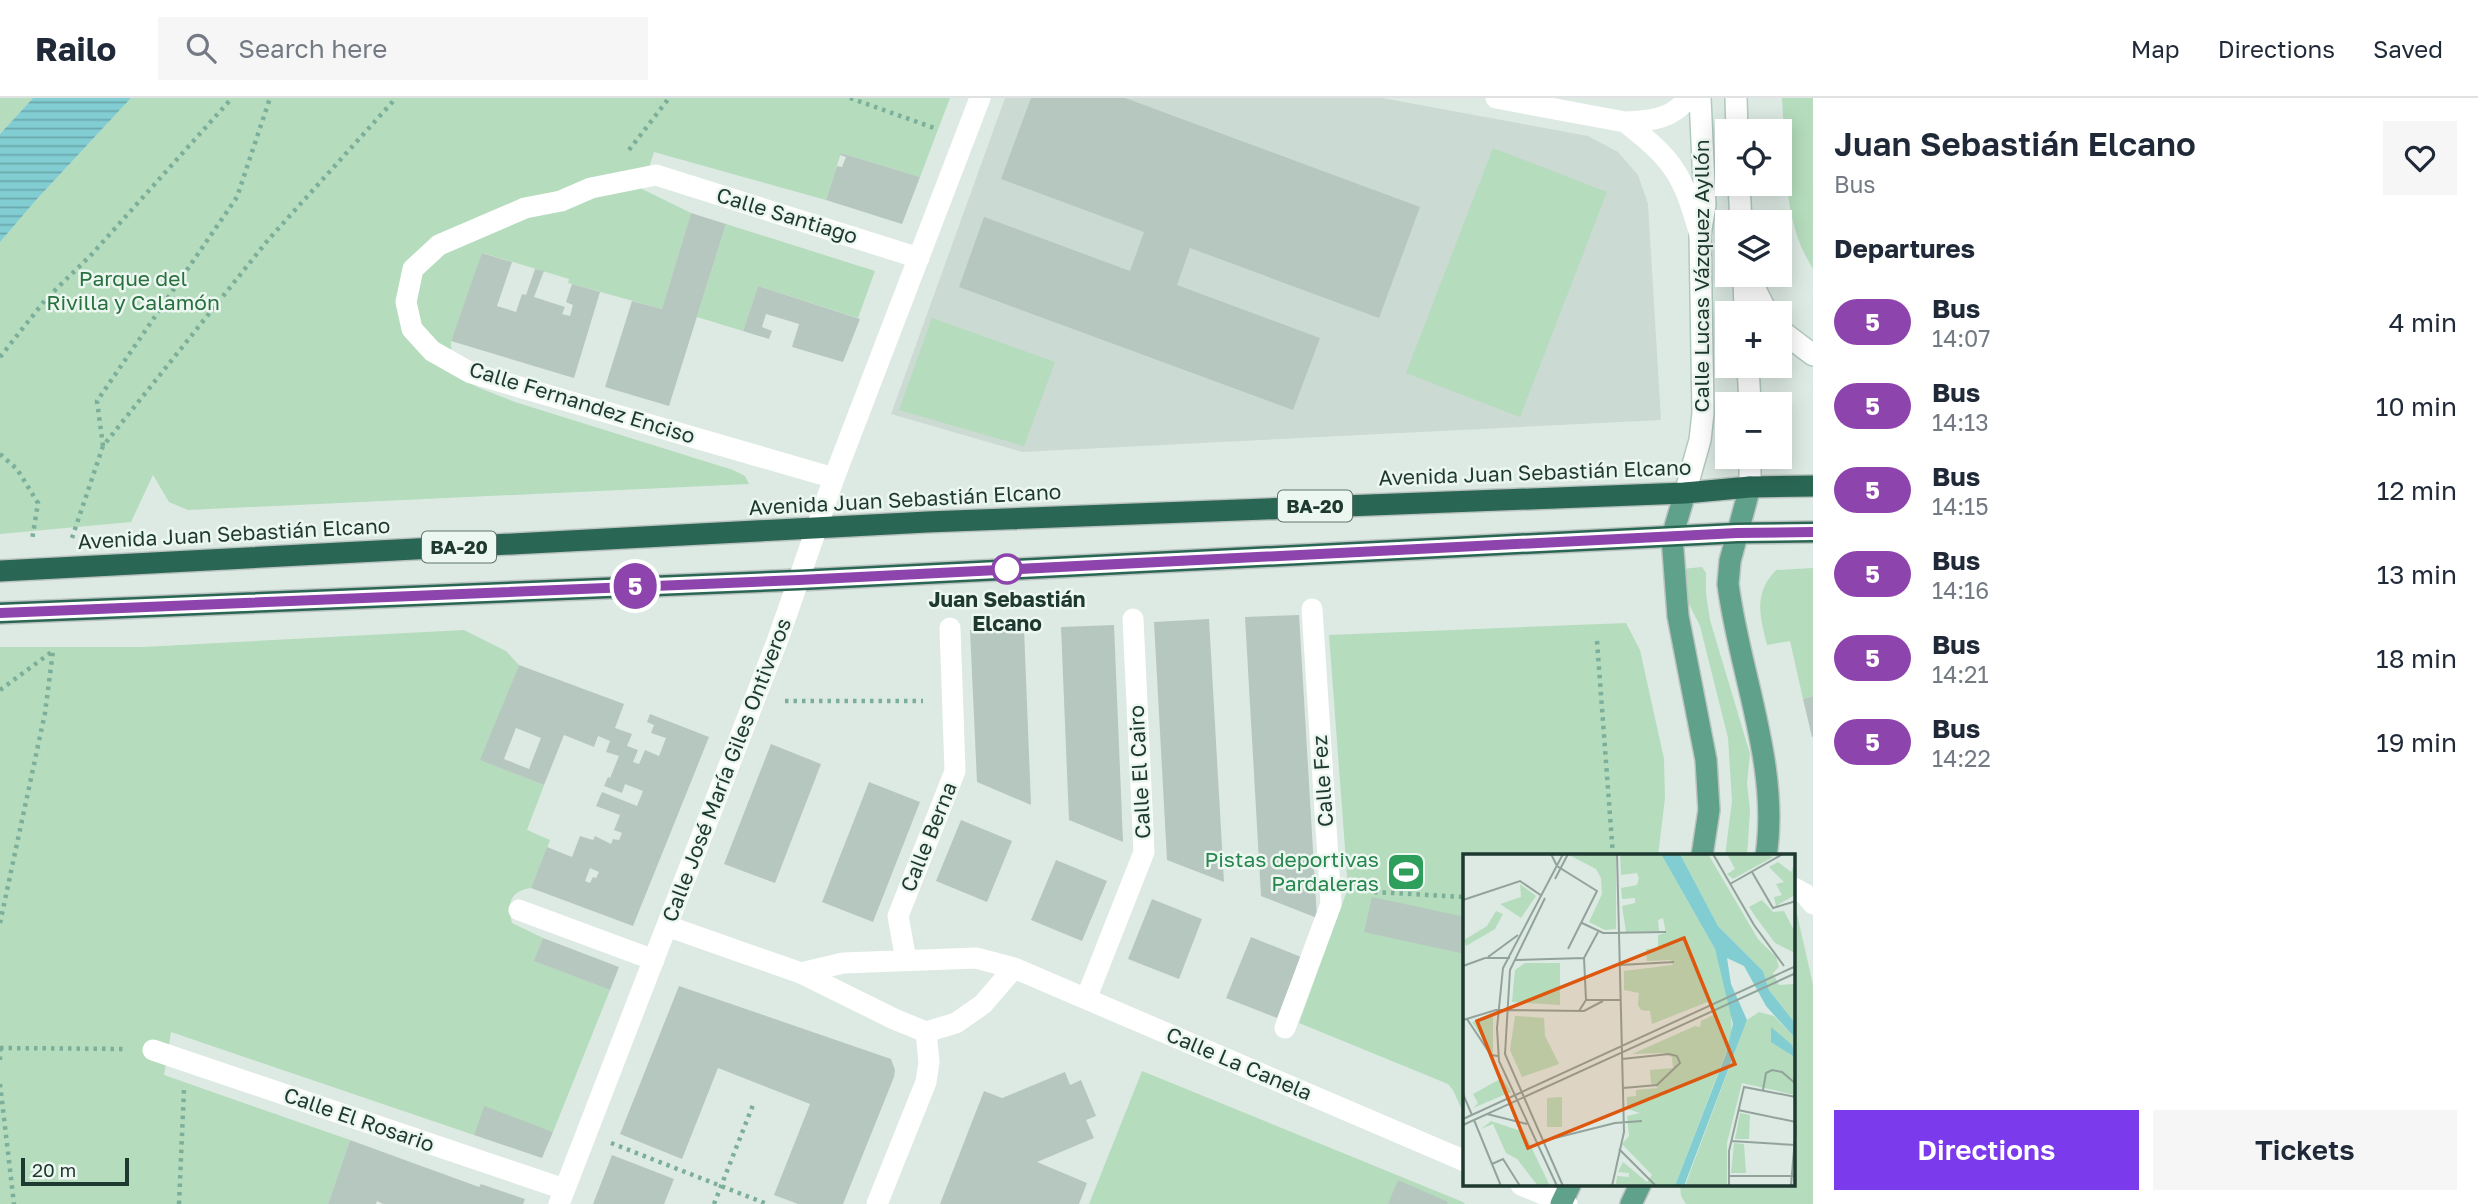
<!DOCTYPE html>
<html lang="en">
<head>
<meta charset="utf-8">
<style>
  :root { --surface:#fff; --page:#f6f6f7; --text:#1f2937; --muted:#747a83; --line:#e0e1e3; --accent:#7c3aed }
  body { margin:0; font-family:"Golos Text",sans-serif; background:var(--page); color:var(--text); height:100vh; display:flex; flex-direction:column; font-size:26px; white-space:nowrap }
  * { box-sizing:border-box; margin:0 }
  p { font-size:23px; color:var(--muted) }
  .icon { flex:none; width:38px; height:38px; fill:none; stroke:currentColor; stroke-width:2; stroke-linecap:round; stroke-linejoin:round }
  .map { position:relative; flex:1; overflow:hidden }
  .panel { display:flex; flex-direction:column; background:var(--surface); width:665px }
  .panel>* { flex:none }
  .badge { padding:0 14px; border-radius:23px; font-size:24px; line-height:46px }
  .fabs { position:absolute; left:1715px; top:21px; display:grid; gap:14px }
  .fabs a { display:grid; place-items:center; width:77px; height:77px; border-radius:0px; background:var(--surface); box-shadow:0 4px 18px #0003; font-size:35px }
  .scale { position:absolute; left:21px; bottom:18px; width:108px; box-sizing:border-box; padding-left:7px; border:4px solid #1e3930; border-top:0; font-size:19px; line-height:24px; white-space:nowrap; color:#1e3930; -webkit-text-stroke:5px #edf7f1; paint-order:stroke }
  .map>.badge { position:absolute; translate:-50% -50%; box-shadow:0 0 0 4px #fff }
  h2 { padding:0 21px; font-size:26px; line-height:63px }
  .round { display:grid; place-items:center; flex:none; width:74px; height:74px; border-radius:0px; background:var(--page) }
  .head { display:flex; align-items:center; justify-content:space-between; height:119px; padding:0 21px }
  h1 { font-size:33px; font-weight:600; line-height:52px }
  .primary-button { display:flex; gap:14px; margin-top:auto; padding:14px 21px }
  .primary-button a { flex:1; height:80px; border-radius:0px; background:var(--accent); color:#fff; font-size:28px; font-weight:600; line-height:80px; text-align:center }
  .primary-button a+a { background:var(--page); color:var(--text) }
  ul { padding:0; list-style:none }
  li { display:flex; align-items:center; gap:21px; height:84px; padding:0 21px }
  li div { flex:1 }
  li b { display:block; font-size:26px }
  li em { font-style:normal }
  li .badge { min-width:77px; font-weight:700; text-align:center }
  header { display:flex; align-items:center; gap:42px; box-sizing:border-box; height:98px; padding:0 35px; background:var(--surface); border-bottom:2px solid var(--line) }
  header strong { font-size:33px }
  nav { display:flex; gap:38px; margin-inline-start:auto; font-size:24px }
  .search { width:490px; height:63px; background:var(--page); display:flex; align-items:center; gap:18px; box-sizing:border-box; padding:0 24px; border-radius:0px; color:var(--muted); font-size:26px }
  main { display:flex; flex:1; min-height:0 }
  .map>svg:first-child { display:block }
  .built { fill:#cbdad2 }
  .green { fill:#b5dcbc }
  .water { fill:url(#water-rules) }
  .building { fill:#b6c7bf; fill-rule:evenodd }
  .lines { fill:none; stroke-linecap:round; stroke-linejoin:round }
  .secondary-casing { stroke:#b0cabe; stroke-width:24 }
  .primary-casing { stroke:#bcc4c1; stroke-width:24 }
  .highway-casing { stroke:#bcc4c1; stroke-width:24 }
  .path { stroke:#7caf9a; stroke-width:4.5; stroke-dasharray:3.5 5; stroke-linecap:butt }
  .street { stroke:#fff; stroke-width:21 }
  .secondary { stroke:#fff; stroke-width:21 }
  .primary { stroke:#60a18b; stroke-width:21 }
  .highway { stroke:#2a6654; stroke-width:21 }
  .line-casing { stroke:#fff; stroke-width:16 }
  .line { stroke:#8e44ad; stroke-width:10 }
  .stop-dot { fill:#fff; stroke:#8e44ad; stroke-width:3.5 }
  .labels { text-anchor:middle; stroke-width:5; stroke-linejoin:round; paint-order:stroke }
  .shield { fill:#edf7f1; stroke:#5c726a; stroke-width:2 }
  .shield-label { font-size:19px; font-weight:bold; fill:#1e3930 }
  .street-label { font-size:21px; fill:#1e3930; stroke:#edf7f1 }
  .park-label { font-size:21px; fill:#28713e; stroke:#edf7f1 }
  .stop-label { font-size:21px; font-weight:bold; fill:#1e3930; stroke:#edf7f1 }
  .leisure-label { font-size:21px; fill:#27864d; stroke:#edf7f1; text-anchor:end }
  .inset-road { fill:none; stroke:#91a39b; stroke-width:2 }
  .view { fill:#de570e; fill-opacity:0.15; stroke:#de570e; stroke-width:3.5 }
  .inset-edge { fill:none; stroke:#1e3930; stroke-width:3.5 }
</style>
</head>
<body>
<header>
<strong>Railo</strong>
<div class="search"><svg class="icon" aria-label="search" viewBox="0 0 24 24"><circle cx="10" cy="10" r="6"/><path d="M15 15l6 6"/></svg>Search here</div>
<nav><a>Map</a><a>Directions</a><a>Saved</a></nav>
</header>
<main>
<div class="map">
<svg width="1813" height="1106" viewBox="0 0 1813 1106">
  <defs>
    <pattern id="water-rules" width="6" height="5" patternUnits="userSpaceOnUse" patternTransform="scale(1.75)"><rect width="6" height="5" fill="#82cdd2"/><path d="M0 2.5h6" fill="none" stroke="#6aa7ab"/></pattern>
  </defs>
  <rect width="100%" height="100%" fill="#ddeae3"/>
  <path class="built" d="M 1005,0 L 1382,0 L 1588,38 L 1618,54 L 1638,77 L 1648,106 L 1661,322 L 1022,354 L 891,316 Z"/>
  <path class="green" d="M 0,0 L 33,0 L 0,36 Z
    M 131,0 L 950,0 L 920,79 L 841,55 L 826,102 L 654,54 L 642,91 L 691,115 L 662,211 L 568,185 L 569,181 L 483,155 L 451,243 L 452,273 L 477,289 L 515,304 L 733,372 L 745,378 L 749,386 L 188,412 L 169,404 L 153,377 L 131,424 L 0,436 L 0,144 L 37,101 Z
    M 1782,0 L 1813,0 L 1813,171 C 1781,121 1786,57 1782,0 Z
    M 1493,50 L 1607,94 L 1520,319 L 1406,275 Z
    M 726,126 L 875,173 L 858,220 L 758,188 L 743,233 L 697,219 Z
    M 932,220 L 1055,264 L 1024,348 L 899,312 Z
    M 1702,469 L 1706,475 L 1706,496 L 1710,522 L 1750,656 L 1747,685 L 1750,713 L 1747,758 L 1725,758 L 1732,703 L 1728,640 L 1700,528 L 1686,500 L 1682,471 Z
    M 1813,470 L 1813,598 L 1803,601 L 1790,543 L 1767,547 C 1760,518 1753,496 1776,472 Z
    M 1626,525 L 1640,552 L 1664,661 L 1665,700 L 1658,758 L 1465,758 L 1465,1015 C 1457,1006 1457,995 1448,986 L 1299,925 L 1348,790 L 1329,537 Z
    M 464,532 L 506,553 L 519,567 L 481,662 L 544,687 L 527,732 L 550,742 L 531,790 C 510,793 507,806 512,825 L 543,840 L 535,863 L 610,892 L 553,1034 L 484,1009 L 474,1037 L 171,934 L 164,977 L 350,1042 L 328,1106 L 0,1106 L 0,549 L 143,549 Z
    M 1795,816 L 1797,816 L 1813,887 L 1813,1106 L 1686,1106 L 1681,1098 L 1680,1087 L 1794,1087 Z
    M 1142,973 L 1463,1104 L 1465,1106 L 1089,1106 Z"/>
  <path class="water" d="M 33,0 L 131,0 L 37,101 L 0,144 L 0,36 Z"/>
  <path class="building" d="M 1031,0 L 1125,0 L 1420,109 L 1379,220 L 1190,150 L 1177,187 L 1320,240 L 1293,312 L 959,189 L 984,119 L 1130,173 L 1144,134 L 1001,81 Z
    M 841,55 L 920,79 L 902,126 L 826,102 L 837,68 L 842,69 L 846,59 L 840,57 Z
    M 691,115 L 726,126 L 669,308 L 605,289 L 632,203 L 662,211 Z
    M 482,155 L 512,164 L 497,208 L 516,214 L 522,196 L 526,197 L 535,171 L 544,173 L 534,199 L 565,209 L 562,216 L 570,218 L 573,207 L 566,204 L 572,186 L 600,194 L 574,280 L 451,243 Z
    M 758,188 L 860,221 L 843,264 L 792,249 L 799,226 L 766,216 L 762,229 L 772,233 L 769,241 L 743,233 Z
    M 1299,517 L 1317,820 L 1261,798 L 1245,519 Z
    M 1209,521 L 1224,784 L 1167,762 L 1154,524 Z
    M 1114,527 L 1123,744 L 1069,722 L 1061,529 Z
    M 1024,530 L 1031,707 L 977,684 L 970,532 Z
    M 519,567 L 624,606 L 615,630 L 632,636 L 627,648 L 638,652 L 633,664 L 639,666 L 645,652 L 659,658 L 666,640 L 651,635 L 654,627 L 647,624 L 650,616 L 709,639 L 633,828 L 531,790 L 547,749 L 572,759 L 580,738 L 593,742 L 595,738 L 611,746 L 613,741 L 619,742 L 622,735 L 614,732 L 620,717 L 596,708 L 602,694 L 637,708 L 643,693 L 625,686 L 622,695 L 604,688 L 608,679 L 610,680 L 619,658 L 606,654 L 610,643 L 598,638 L 594,649 L 564,637 L 544,687 L 480,662 ZM 516,630 L 541,640 L 529,671 L 504,661 ZM 590,770 L 599,774 L 596,780 L 593,779 L 590,785 L 585,783 Z
    M 1813,598 L 1813,639 L 1812,639 L 1803,601 Z
    M 771,646 L 821,666 L 775,785 L 724,766 Z
    M 869,684 L 920,704 L 873,824 L 822,804 Z
    M 961,722 L 1012,743 L 987,804 L 936,783 Z
    M 1056,762 L 1107,783 L 1082,843 L 1031,822 Z
    M 1372,799 L 1465,819 L 1465,856 L 1364,834 Z
    M 1152,801 L 1202,821 L 1179,881 L 1128,861 Z
    M 1251,839 L 1301,859 L 1277,920 L 1226,900 Z
    M 543,840 L 619,869 L 610,892 L 534,863 Z
    M 679,888 L 891,961 L 895,972 L 894,979 L 843,1106 L 798,1106 L 774,1097 L 810,1006 L 718,970 L 682,1061 L 620,1036 Z
    M 1065,974 L 1070,987 L 1081,982 L 1096,1018 L 1086,1022 L 1094,1040 L 1037,1064 L 1087,1085 L 1079,1106 L 940,1106 L 984,993 L 1002,1000 Z
    M 484,1008 L 553,1034 L 542,1060 L 474,1037 Z
    M 350,1042 L 479,1089 L 481,1086 L 525,1101 L 523,1106 L 383,1106 L 377,1103 L 376,1106 L 328,1106 Z
    M 612,1057 L 674,1081 L 664,1106 L 593,1106 Z
    M 1398,1082 L 1448,1104 L 1447,1106 L 1388,1106 Z"/>
  <g class="lines">
    <defs>
      <path id="secondary" d="M 1736,0 L 1737,33
        M 1739,86 L 1741,124
        M 1748,177 L 1767,215
        M 1744,179 L 1745,215
        M 1780,232 L 1813,257
        M 1748,268 L 1750,306
        M 1750,389 L 1750,359
        M 1685,395 L 1700,342 L 1703,315 L 1700,137 L 1705,107 L 1700,0"/>
      <path id="primary" d="M 1750,389 L 1730,463 L 1728,486 C 1739,574 1780,668 1766,758
        M 1685,395 L 1672,439 L 1678,518 L 1706,662 L 1709,712 L 1702,758
        M 1561,1106 L 1570,1087
        M 1631,1106 L 1640,1087"/>
      <path id="highway" d="M 0,473 L 927,424 L 1685,395 L 1750,389 L 1813,388
        M 0,515 L 799,482 L 1737,435 L 1813,434"/>
    </defs>
    <use href="#secondary" class="secondary-casing"/>
    <use href="#primary" class="primary-casing"/>
    <use href="#highway" class="highway-casing"/>
    <path class="path" d="M 850,0 L 937,31
      M 629,52 L 669,0
      M 0,259 L 46,201 L 92,156 L 232,0
      M 103,348 L 97,303 L 237,99 L 270,0
      M 0,356 L 17,371 L 38,405 L 32,442
      M 72,440 L 103,348 L 268,142 L 396,0
      M 1597,543 L 1613,758
      M 0,592 L 53,553
      M 785,603 L 923,603
      M 1374,794 L 1465,799
      M 0,825 L 45,615 L 53,553
      M 0,950 L 125,951
      M 0,950 L 0,966
      M 0,986 L 14,1106
      M 611,1045 L 767,1106
      M 179,1106 L 184,991
      M 714,1106 L 753,1007"/>
    <path class="street" d="M 1496,0 L 1625,24 C 1650,23 1673,21 1688,0
      M 1625,24 C 1675,63 1683,77 1700,137
      M 834,380 L 471,275 L 432,253 L 412,231 L 406,204 L 413,171 L 439,147 L 525,110 L 561,103 L 591,90 L 656,77 L 919,160
      M 1794,790 L 1805,796 L 1813,806
      M 519,812 L 654,862
      M 667,828 L 801,875 L 894,921 L 926,934 L 956,925 L 983,906 L 1014,870
      M 906,862 L 898,818 L 955,673 L 950,530
      M 801,875 L 843,865 L 976,860 L 1014,870 L 1465,1063
      M 1086,901 L 1144,754 L 1133,521
      M 1285,930 L 1331,806 L 1312,511
      M 153,952 L 564,1091
      M 1521,1087 L 1567,1106
      M 559,1106 L 778,541 L 834,380 L 980,0
      M 877,1106 L 926,984 L 929,964 L 926,934"/>
    <use href="#secondary" class="secondary"/>
    <use href="#primary" class="primary"/>
    <use href="#highway" class="highway"/>
  </g>
  <g class="lines">
    <defs>
      <path id="line" d="M 0,515 L 799,482 L 1737,435 L 1813,434"/>
    </defs>
    <use href="#line" class="line-casing"/>
    <use href="#line" class="line"/>
  </g>
  <defs>
    <symbol id="stadium-square" viewBox="-11 -11 22 22"><rect x="-9" y="-9" width="18" height="18" rx="4" fill="#2e9e5b" stroke="#edf7f1"/><path d="M0-5a6.5 5 0 1 0 0 10a6.5 5 0 1 0 0-10ZM-3.5-1.8h7v3.6h-7Z" fill="#fff"/></symbol>
  </defs>
  <g fill-rule="evenodd">
    <use href="#stadium-square" x="1384" y="752" width="44" height="44"/>
  </g>
  <circle class="stop-dot" cx="1007" cy="471" r="14"/>
  <g class="labels">
    <g class="shield">
      <rect x="1278" y="392.5" width="74" height="31" rx="5"/>
      <rect x="422" y="433.5" width="74" height="31" rx="5"/>
    </g>
    <g class="shield-label">
      <text x="1315" y="415">BA-20</text>
      <text x="459" y="456">BA-20</text>
    </g>
    <g class="street-label">
      <text transform="translate(787 118) rotate(17)" y="7">Calle Santiago</text>
      <text transform="translate(1702 178) rotate(-90)" y="7">Calle Lucas Vázquez Ayllón</text>
      <text transform="translate(582 305) rotate(17)" y="7">Calle Fernandez Enciso</text>
      <text transform="translate(1535 375) rotate(-2)" y="7">Avenida Juan Sebastián Elcano</text>
      <text transform="translate(905 402) rotate(-3)" y="7">Avenida Juan Sebastián Elcano</text>
      <text transform="translate(234 436) rotate(-3)" y="7">Avenida Juan Sebastián Elcano</text>
      <text transform="translate(727 672) rotate(-69)" y="7">Calle José María Giles Ontiveros</text>
      <text transform="translate(1140 674) rotate(-93)" y="7">Calle El Cairo</text>
      <text transform="translate(1323 683) rotate(-94)" y="7">Calle Fez</text>
      <text transform="translate(929 739) rotate(-68)" y="7">Calle Berna</text>
      <text transform="translate(1239 966) rotate(23)" y="7">Calle La Canela</text>
      <text transform="translate(359 1022) rotate(19)" y="7">Calle El Rosario</text>
    </g>
    <g class="park-label">
      <text x="133" y="188">Parque del<tspan x="133" dy="24">Rivilla y Calamón</tspan></text>
    </g>
    <g class="stop-label">
      <text x="1007" y="509">Juan Sebastián<tspan x="1007" dy="24">Elcano</tspan></text>
    </g>
    <g class="leisure-label">
      <text x="1379" y="769">Pistas deportivas<tspan x="1379" dy="24">Pardaleras</tspan></text>
    </g>
  </g>
  <g transform="translate(1463 756)">
    <rect width="332" height="332" fill="#ddeae3"/>
    <path d="M 153,0 L 153,75 L 142,76 L 126,68 L 139,40 L 138,24 L 133,15 L 108,2 ZM 157,0 L 198,0 L 252,95 L 268,158 L 269,183 L 212,332 L 153,330 L 154,322 L 166,323 L 166,319 L 155,318 L 160,308 L 184,328 L 189,321 L 159,290 L 166,282 L 164,262 L 177,259 L 164,255 L 164,243 L 173,242 L 173,236 L 195,234 L 188,229 L 187,216 L 210,214 L 209,203 L 199,199 L 169,200 L 232,172 L 237,173 L 238,167 L 252,160 L 247,147 L 189,170 L 187,157 L 178,156 L 175,151 L 176,139 L 161,136 L 161,117 L 210,111 L 208,106 L 184,107 L 183,95 L 195,94 L 195,81 L 203,79 L 200,64 L 195,66 L 196,77 L 163,78 L 159,52 L 172,49 L 172,44 L 159,45 L 158,34 L 174,31 L 176,24 L 174,19 L 158,21 ZM 217,0 L 245,0 L 295,85 L 313,103 L 316,113 L 310,119 L 316,131 L 332,130 L 332,169 L 306,136 L 300,117 L 255,72 ZM 264,0 L 300,0 L 310,3 L 270,25 L 264,20 L 272,15 ZM 315,8 L 328,18 L 332,9 L 332,41 L 313,52 L 311,43 L 319,41 L 313,30 L 321,28 L 306,13 ZM 57,30 L 73,42 L 58,64 L 37,50 L 58,43 ZM 299,46 L 310,58 L 321,57 L 332,78 L 332,99 L 312,89 L 292,62 L 286,53 ZM 33,57 L 40,60 L 32,75 L 3,92 L 1,86 L 24,72 ZM 62,109 L 97,109 L 97,151 L 49,148 L 52,116 ZM 296,158 L 311,162 L 332,184 L 332,241 L 279,229 L 264,289 L 264,332 L 222,332 L 284,166 ZM 30,162 L 30,200 L 9,168 ZM 52,162 L 81,164 L 82,182 L 96,210 L 59,223 L 47,196 ZM 39,224 L 48,238 L 10,254 L 15,249 L 10,240 ZM 99,243 L 99,273 L 84,273 L 84,244 ZM 277,259 L 287,261 L 286,285 L 272,285 ZM 28,267 L 61,278 L 87,332 L 75,332 L 54,305 L 43,299 L 30,270 L 18,275 ZM 271,289 L 281,290 L 283,319 L 268,319 Z" fill="#b5dcbc"/>
    <path d="M 198,0 L 217,0 L 255,72 L 300,117 L 306,136 L 332,169 L 332,184 L 303,152 L 281,112 L 264,104 L 268,130 L 284,166 L 221,332 L 212,332 L 263,200 L 270,170 L 252,95 ZM 308,173 L 329,191 L 332,203 L 308,188 Z" fill="#82cdd2"/>
    <path class="inset-road" d="M 88,0 L 94,12 L 134,37 L 105,95M 250,0 L 291,71 L 321,112M 289,18 L 310,54 L 333,47M 92,25 L 105,0M 267,30 L 320,0M 82,44 L 47,116 L 42,200 L 100,332M 0,46 L 57,27 L 79,42M 119,69 L 140,79 L 203,78M 25,103 L 55,81M 52,106 L 121,104M 157,111 L 211,108M 0,112 L 22,104 L 47,104M 123,146 L 121,104 L 135,78M 116,157 L 123,146 L 158,146M 4,165 L 28,201 L 35,202M 0,166 L 33,156 L 121,157 L 140,147M 159,205 L 206,200 L 214,202 L 217,209 L 194,231 L 160,234M 300,236 L 303,219 L 309,216 L 319,218 L 333,230M 0,240 L 9,261M 275,256 L 333,268M 24,260 L 64,270M 0,265 L 333,112M 11,266 L 38,332M 0,271 L 333,119M 80,287 L 152,269 L 179,267M 268,287 L 333,291M 156,295 L 193,332M 29,310 L 40,305 L 57,332M 266,322 L 333,322M 94,332 L 36,207 L 34,174 L 40,114 L 100,0M 149,332 L 161,278 L 154,0M 266,332 L 266,297 L 281,233 L 333,243M 328,332 L 333,271"/>
    <path class="view" d="M 221,84 L 272,210 L 65,294 L 14,167 Z"/>
    <rect width="332" height="332" class="inset-edge"/>
  </g>
</svg>
<div class="fabs">
<a><svg class="icon" aria-label="locate" viewBox="0 0 24 24"><circle cx="12" cy="12" r="6"/><path d="M12 2v4M12 18v4M2 12h4M18 12h4"/></svg></a>
<a><svg class="icon" aria-label="layers" viewBox="0 0 24 24"><path d="M12 4l9 5-9 5-9-5zM3 14l9 5 9-5"/></svg></a>
<a>+</a>
<a>−</a>
</div>
<div class="scale">20 m</div>
<b class="badge" style="left:635px;top:488px;background:#8e44ad;color:#fff">5</b>
</div>
<section class="panel">
<div class="head"><div><h1>Juan Sebastián Elcano</h1><p>Bus</p></div><a class="round"><svg class="icon" aria-label="heart" viewBox="0 0 24 24"><path d="M12 20l-8-8c-3-5 5-10 8-4 3-6 11-1 8 4z"/></svg></a></div>
<h2>Departures</h2>
<ul>
<li><span class="badge" style="background:#8e44ad;color:#fff">5</span><div><b>Bus</b><p>14:07</p></div><em>4 min</em></li>
<li><span class="badge" style="background:#8e44ad;color:#fff">5</span><div><b>Bus</b><p>14:13</p></div><em>10 min</em></li>
<li><span class="badge" style="background:#8e44ad;color:#fff">5</span><div><b>Bus</b><p>14:15</p></div><em>12 min</em></li>
<li><span class="badge" style="background:#8e44ad;color:#fff">5</span><div><b>Bus</b><p>14:16</p></div><em>13 min</em></li>
<li><span class="badge" style="background:#8e44ad;color:#fff">5</span><div><b>Bus</b><p>14:21</p></div><em>18 min</em></li>
<li><span class="badge" style="background:#8e44ad;color:#fff">5</span><div><b>Bus</b><p>14:22</p></div><em>19 min</em></li>
</ul>
<div class="primary-button"><a>Directions</a><a>Tickets</a></div>
</section>
</main>
</body>
</html>
